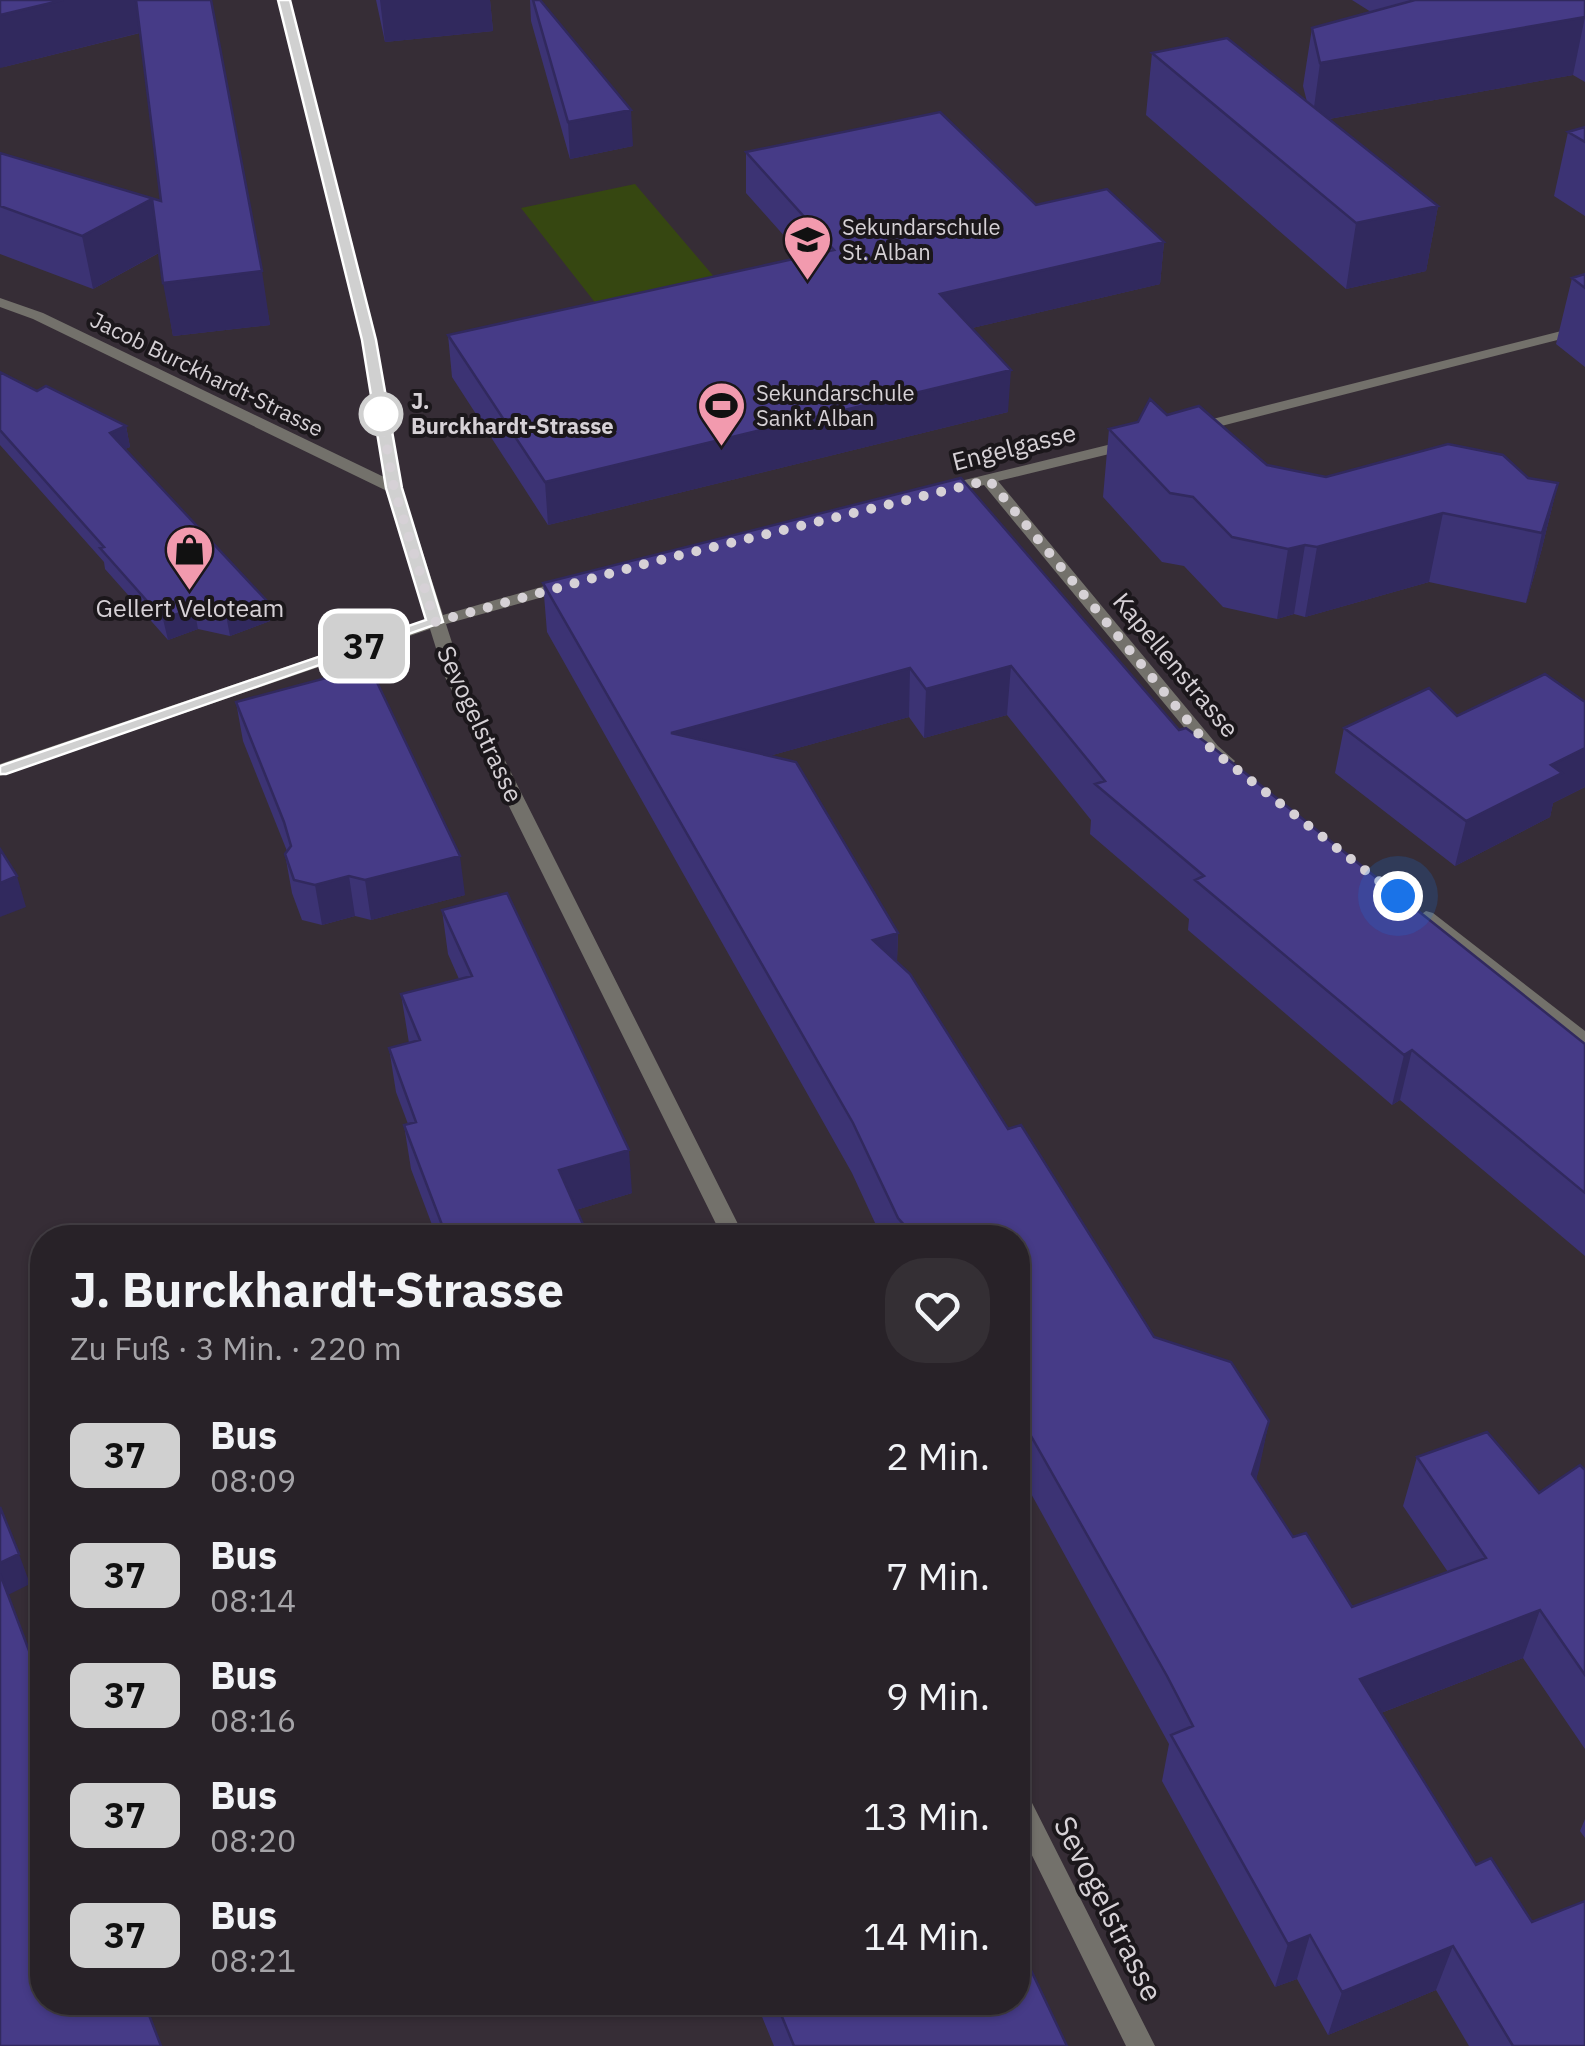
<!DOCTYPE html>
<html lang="de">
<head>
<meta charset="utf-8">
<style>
  :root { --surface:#282228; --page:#342f34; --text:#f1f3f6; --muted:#a5a4a8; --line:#443f45 }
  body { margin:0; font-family:"IBM Plex Sans",sans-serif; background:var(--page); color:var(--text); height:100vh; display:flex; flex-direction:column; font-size:38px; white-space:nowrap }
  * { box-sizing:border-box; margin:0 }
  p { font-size:32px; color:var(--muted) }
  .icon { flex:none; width:55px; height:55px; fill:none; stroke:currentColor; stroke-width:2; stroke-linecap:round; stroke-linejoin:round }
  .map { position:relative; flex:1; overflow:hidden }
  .panel { position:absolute; left:30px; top:1225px; width:1000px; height:790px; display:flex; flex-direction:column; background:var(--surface); border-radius:40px; box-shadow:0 2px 8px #0004,0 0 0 2px var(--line) }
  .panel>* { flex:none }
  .badge { padding:0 20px; border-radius:15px; font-size:35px; line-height:65px }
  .you { position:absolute; width:50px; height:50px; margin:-25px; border:8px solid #fff; border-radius:50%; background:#1a73e8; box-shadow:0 0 0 15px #1a73e833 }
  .map>.badge { position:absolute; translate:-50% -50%; box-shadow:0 0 0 5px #fff }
  .round { display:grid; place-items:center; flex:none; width:105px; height:105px; border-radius:40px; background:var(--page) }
  .head { display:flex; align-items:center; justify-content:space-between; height:170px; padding:0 40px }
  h1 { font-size:48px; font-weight:700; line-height:75px }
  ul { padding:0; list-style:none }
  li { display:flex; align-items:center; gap:30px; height:120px; padding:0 40px }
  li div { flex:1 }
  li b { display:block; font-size:38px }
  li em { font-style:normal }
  li .badge { min-width:110px; font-weight:700; text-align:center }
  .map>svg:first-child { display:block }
  .green { fill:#364711 }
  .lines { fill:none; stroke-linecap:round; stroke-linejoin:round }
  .minor { fill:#73716b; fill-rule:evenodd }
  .wall { fill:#3c3374 }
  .shaded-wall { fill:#31295e }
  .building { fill:#463b87; stroke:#31295e; stroke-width:2.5 }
  .line { fill:#d0d0d0; stroke:#fff; stroke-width:2.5 }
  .walk { stroke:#d6d1d6; stroke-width:10; stroke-dasharray:0 18 }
  .stop-dot { fill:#fff; stroke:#d0d0d0; stroke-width:5 }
  .labels { text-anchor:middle; stroke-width:8; stroke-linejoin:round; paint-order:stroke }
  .far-poi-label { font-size:22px; fill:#d6d1d6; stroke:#1b171b; text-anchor:start }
  .far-street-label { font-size:22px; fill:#d6d1d6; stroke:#1b171b }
  .far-stop-label { font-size:22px; font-weight:bold; fill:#d6d1d6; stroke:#1b171b; text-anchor:start }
  .street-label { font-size:25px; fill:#d6d1d6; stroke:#1b171b }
  .poi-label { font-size:25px; fill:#d6d1d6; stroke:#1b171b }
  .near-street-label { font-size:30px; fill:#d6d1d6; stroke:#1b171b }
</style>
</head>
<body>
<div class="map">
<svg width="1585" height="2046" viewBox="0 0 1585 2046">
  <rect width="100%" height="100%" fill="#362d36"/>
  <path class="green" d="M 635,184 L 727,292 L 608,319 L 521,208 Z"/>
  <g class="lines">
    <path class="minor" d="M 278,0 L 290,0 L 376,340 L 402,488 L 443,615 L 569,579 L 577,584 L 575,588 L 446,624 L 463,677 L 745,1238 L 723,1238 L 445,677 L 430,629 L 0,776 L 0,764 L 427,619 L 387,491 L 33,319 L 0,307 L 0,298 L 43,313 L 384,477 L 362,340 Z
      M 1585,325 L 1585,333 L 1194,433 L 1186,428 L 1189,425 Z
      M 1132,439 L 1138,441 L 1138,447 L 998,481 L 1218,746 L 1235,761 L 1232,765 L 1220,765 L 1206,754 L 984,485 L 942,495 L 934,490 L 936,487 Z
      M 1426,911 L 1433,913 L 1585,1031 L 1585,1049 L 1578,1047 L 1419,923 L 1416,918 Z
      M 1018,1789 L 1027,1793 L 1155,2046 L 1126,2046 L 1018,1827 Z"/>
  </g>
  <path class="wall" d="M 211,0 L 270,325 L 173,336 L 159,253 L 93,289 L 0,254 L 0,153 L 161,201 L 140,33 L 0,68 Z
    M 376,0 L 490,0 L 493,31 L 385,42 Z
    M 530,0 L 540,0 L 633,146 L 570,159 L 531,21 Z
    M 1352,0 L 1585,0 L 1585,82 L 1573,75 L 1329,119 L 1438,206 L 1426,271 L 1346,289 L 1146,115 L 1152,53 L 1307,102 L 1303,86 L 1312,28 L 1371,12 Z
    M 1585,127 L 1585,216 L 1554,196 L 1568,132 Z
    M 746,152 L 1036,205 L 1164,242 L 1160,284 L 972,328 L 1008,412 L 548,525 L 452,377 L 448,335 L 803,257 L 746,193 Z
    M 1585,274 L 1585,367 L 1556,344 L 1572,278 Z
    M 0,372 L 37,391 L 126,426 L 130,447 L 125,449 L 270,621 L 230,636 L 198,629 L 168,640 L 105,569 L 104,562 L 0,445 Z
    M 1167,415 L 1267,465 L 1326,477 L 1528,478 L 1558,483 L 1541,552 L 1526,603 L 1429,582 L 1305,617 L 1294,614 L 1277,619 L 1223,607 L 1184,566 L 1162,562 L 1103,497 L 1109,429 Z
    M 961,478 L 1179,730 L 1585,1044 L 1585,1256 L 1400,1100 L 1392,1105 L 1188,930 L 1189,919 L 1090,834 L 1091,820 L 1007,715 L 924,738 L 909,717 L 769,756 L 898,933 L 897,962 L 1008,1129 L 1154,1337 L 1269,1421 L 1256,1480 L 1293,1537 L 1352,1607 L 1448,1572 L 1403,1506 L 1417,1457 L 1539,1493 L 1585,1470 L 1585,1749 L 1523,1658 L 1381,1713 L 1585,2046 L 1469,2046 L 1436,1990 L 1328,2035 L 1297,1979 L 1275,1987 L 1162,1781 L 1169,1744 L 1018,1470 L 1018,1238 L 882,1238 L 852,1173 L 547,632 L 543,583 Z
    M 236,702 L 465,895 L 371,920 L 355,916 L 322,925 L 302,920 L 292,893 L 285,854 L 287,851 L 243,741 Z
    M 1585,702 L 1585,787 L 1553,803 L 1550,817 L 1455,866 L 1335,773 L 1344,728 Z
    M 442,910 L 632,1193 L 576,1210 L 589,1238 L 437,1238 L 411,1169 L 404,1125 L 408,1124 L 396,1092 L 389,1048 L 409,1043 L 401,994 L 459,979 L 448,954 Z
    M 1585,1819 L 1585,1838 L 1580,1831 Z
    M 756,2002 L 1018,2002 L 1067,2046 L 774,2046 Z"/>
  <path class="shaded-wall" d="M 63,0 L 137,0 L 143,32 L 0,68 L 0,15 Z
    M 380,0 L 490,0 L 493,31 L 385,42 Z
    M 1585,17 L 1573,75 L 1312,122 L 1320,63 Z
    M 631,110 L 633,146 L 570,159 L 568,122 Z
    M 152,199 L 162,251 L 93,289 L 82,236 Z
    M 1438,206 L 1426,271 L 1346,289 L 1356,223 Z
    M 1164,242 L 1160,284 L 938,336 L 940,294 Z
    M 262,271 L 270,325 L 173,336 L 163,283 Z
    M 1011,370 L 1008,412 L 548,525 L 545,482 Z
    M 126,426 L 130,447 L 115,453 L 110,433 Z
    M 1558,483 L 1541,552 L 1526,603 L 1542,533 Z
    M 1443,513 L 1429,582 L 1305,617 L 1317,547 Z
    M 1305,545 L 1294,614 L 1277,619 L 1288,549 Z
    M 266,600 L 270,621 L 230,636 L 226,615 Z
    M 194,608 L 198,629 L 168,640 L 163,619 Z
    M 1011,666 L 1007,715 L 924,738 L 926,689 Z
    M 910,668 L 909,717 L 673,783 L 671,733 Z
    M 1585,748 L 1585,787 L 1553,803 L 1550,817 L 1455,866 L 1466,821 L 1551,765 Z
    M 460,856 L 465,895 L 371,920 L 365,880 Z
    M 17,876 L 26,907 L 0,917 L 0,883 Z
    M 349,876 L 355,916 L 322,925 L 315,885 Z
    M 898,933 L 896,983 L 873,940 Z
    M 1412,1050 L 1400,1100 L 1392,1105 L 1404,1055 Z
    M 629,1150 L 632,1193 L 563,1214 L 559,1170 Z
    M 1269,1421 L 1259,1470 L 1242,1522 L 1252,1474 Z
    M 19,1554 L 30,1584 L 8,1595 L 0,1574 L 0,1563 Z
    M 1540,1610 L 1523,1658 L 1347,1726 L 1360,1679 Z
    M 1310,1935 L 1297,1979 L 1275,1987 L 1288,1944 Z
    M 1453,1946 L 1436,1990 L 1328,2035 L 1342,1992 Z
    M 144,2002 L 160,2002 L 147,2010 Z"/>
  <path class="building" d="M 0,0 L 63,0 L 0,15 Z
    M 136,0 L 211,0 L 262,271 L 163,283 L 152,199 L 82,236 L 0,206 L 0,153 L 161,201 Z
    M 533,0 L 540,0 L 631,110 L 568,122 Z
    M 1415,0 L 1585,0 L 1585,17 L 1320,63 L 1312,28 Z
    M 1227,38 L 1438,206 L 1356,223 L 1152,53 Z
    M 940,112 L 1036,205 L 1107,189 L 1164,242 L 940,294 L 1011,370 L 545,482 L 448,335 L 834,250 L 746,152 Z
    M 1585,127 L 1585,142 L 1568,132 Z
    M 1585,274 L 1585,288 L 1572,278 Z
    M 0,372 L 37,391 L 46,386 L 126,426 L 110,433 L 266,600 L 226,615 L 194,608 L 163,619 L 100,548 L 104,547 L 0,430 Z
    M 1150,399 L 1167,415 L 1199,406 L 1267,465 L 1296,471 L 1326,477 L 1448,444 L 1503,455 L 1528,478 L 1558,483 L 1542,533 L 1443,513 L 1317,547 L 1305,545 L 1288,549 L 1232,537 L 1193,497 L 1170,493 L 1109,429 L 1138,422 Z
    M 961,478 L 1179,730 L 1186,728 L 1215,749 L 1585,1044 L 1585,1193 L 1412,1050 L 1404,1055 L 1195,880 L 1204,876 L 1095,784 L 1105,781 L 1011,666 L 926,689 L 910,668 L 671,733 L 796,762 L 898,933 L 873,940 L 910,974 L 1008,1129 L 1021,1125 L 1154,1337 L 1231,1362 L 1269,1421 L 1252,1474 L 1293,1537 L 1306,1533 L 1352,1607 L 1486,1558 L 1417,1457 L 1487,1432 L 1539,1493 L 1580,1465 L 1585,1470 L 1585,1675 L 1540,1610 L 1360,1679 L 1476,1865 L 1491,1858 L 1532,1922 L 1585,1901 L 1585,2046 L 1513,2046 L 1453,1946 L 1342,1992 L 1310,1935 L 1288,1944 L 1171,1735 L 1193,1726 L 1167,1676 L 1018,1413 L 1018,1238 L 916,1238 L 898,1218 L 853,1123 L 543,583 Z
    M 352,671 L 374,676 L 460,856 L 365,880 L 349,876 L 315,885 L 294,880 L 285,854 L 291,846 L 284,822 L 236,702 Z
    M 1545,674 L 1585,702 L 1585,748 L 1551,765 L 1562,773 L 1466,821 L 1344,728 L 1429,688 L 1457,716 Z
    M 0,849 L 17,876 L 0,883 Z
    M 507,893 L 629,1150 L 559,1170 L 589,1238 L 447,1238 L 404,1125 L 416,1122 L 389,1048 L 420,1040 L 401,994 L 472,976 L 442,910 Z
    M 0,1507 L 19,1554 L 0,1563 Z
    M 0,1574 L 31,1656 L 42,1652 L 42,2002 L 144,2002 L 161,2046 L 0,2046 Z
    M 1018,1943 L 1067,2046 L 794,2046 L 776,2002 L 1018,2002 Z"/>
  <path class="line" d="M 278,0 L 290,0 L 376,340 L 402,488 L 443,622 L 6,774 L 0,774 L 0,766 L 426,620 L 386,488 L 362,340 Z"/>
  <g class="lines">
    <path class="walk" d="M 381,414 L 394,488 L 435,622 L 648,563 L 989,480 L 1212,750 L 1398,896"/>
  </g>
  <defs>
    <symbol id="school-pin" viewBox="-11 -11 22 30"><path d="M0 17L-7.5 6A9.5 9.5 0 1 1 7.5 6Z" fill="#f29aae" stroke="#1b171b"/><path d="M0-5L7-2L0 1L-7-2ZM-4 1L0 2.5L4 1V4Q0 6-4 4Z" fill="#111"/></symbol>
    <symbol id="stadium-pin" viewBox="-11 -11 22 30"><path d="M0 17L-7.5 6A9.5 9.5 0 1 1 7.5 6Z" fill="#f29aae" stroke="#1b171b"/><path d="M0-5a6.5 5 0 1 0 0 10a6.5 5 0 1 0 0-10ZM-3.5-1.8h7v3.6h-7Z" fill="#111"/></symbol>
    <symbol id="shop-pin" viewBox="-11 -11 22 30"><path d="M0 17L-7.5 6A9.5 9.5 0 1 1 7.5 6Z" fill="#f29aae" stroke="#1b171b"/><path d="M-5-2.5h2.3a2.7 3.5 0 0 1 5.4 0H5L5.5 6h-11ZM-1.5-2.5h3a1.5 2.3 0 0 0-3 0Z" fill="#111"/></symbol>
  </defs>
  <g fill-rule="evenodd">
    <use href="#school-pin" x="780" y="212" width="55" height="75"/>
    <use href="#stadium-pin" x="694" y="378" width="55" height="75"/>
    <use href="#shop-pin" x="162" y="522" width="55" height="75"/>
  </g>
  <circle class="stop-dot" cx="381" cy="414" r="20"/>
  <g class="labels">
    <g class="far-poi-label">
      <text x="842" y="235">Sekundarschule<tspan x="842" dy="25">St. Alban</tspan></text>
      <text x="756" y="401">Sekundarschule<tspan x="756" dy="25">Sankt Alban</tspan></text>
    </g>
    <g class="far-street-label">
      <text transform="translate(207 374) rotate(26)" y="8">Jacob Burckhardt-Strasse</text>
    </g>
    <g class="far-stop-label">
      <text x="411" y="409">J.<tspan x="411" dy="25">Burckhardt-Strasse</tspan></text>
    </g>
    <g class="street-label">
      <text transform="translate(1014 447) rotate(-14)" y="9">Engelgasse</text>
      <text transform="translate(1176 665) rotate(50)" y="9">Kapellenstrasse</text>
      <text transform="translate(480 724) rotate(65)" y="9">Sevogelstrasse</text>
    </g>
    <g class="poi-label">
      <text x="190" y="617">Gellert Veloteam</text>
    </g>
    <g class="near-street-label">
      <text transform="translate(1108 1909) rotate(63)" y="10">Sevogelstrasse</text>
    </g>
  </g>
</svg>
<div class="you" style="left:1398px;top:896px"></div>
<b class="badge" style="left:364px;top:646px;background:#d0d0d0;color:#111">37</b>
<section class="panel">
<div class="head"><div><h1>J. Burckhardt-Strasse</h1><p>Zu Fuß · 3 Min. · 220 m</p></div><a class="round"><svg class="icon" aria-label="heart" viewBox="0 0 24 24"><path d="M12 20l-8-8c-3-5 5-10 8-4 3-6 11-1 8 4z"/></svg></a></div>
<ul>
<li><span class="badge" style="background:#d0d0d0;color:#111">37</span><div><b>Bus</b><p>08:09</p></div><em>2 Min.</em></li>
<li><span class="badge" style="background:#d0d0d0;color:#111">37</span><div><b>Bus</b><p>08:14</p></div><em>7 Min.</em></li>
<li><span class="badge" style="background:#d0d0d0;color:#111">37</span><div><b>Bus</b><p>08:16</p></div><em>9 Min.</em></li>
<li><span class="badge" style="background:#d0d0d0;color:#111">37</span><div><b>Bus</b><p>08:20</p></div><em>13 Min.</em></li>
<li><span class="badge" style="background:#d0d0d0;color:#111">37</span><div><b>Bus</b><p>08:21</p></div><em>14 Min.</em></li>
</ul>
</section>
</div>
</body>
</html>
